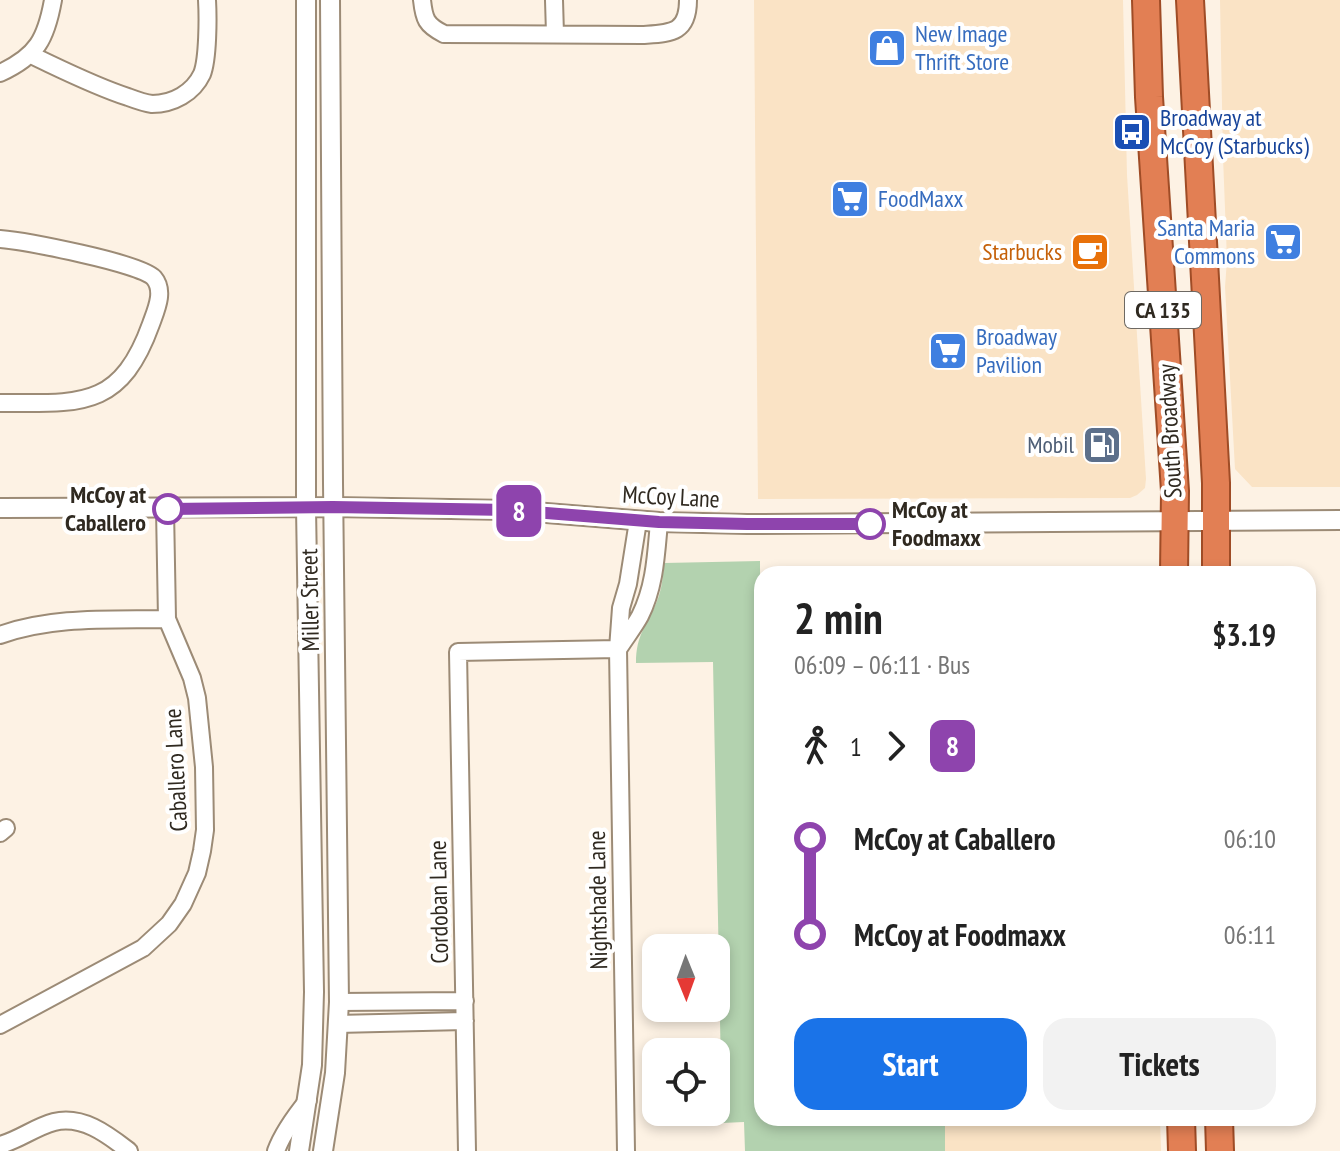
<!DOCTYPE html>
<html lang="en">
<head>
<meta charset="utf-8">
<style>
  :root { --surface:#fff; --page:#f2f2f2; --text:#222; --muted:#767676; --accent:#1a73e8 }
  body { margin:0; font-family:"PT Sans Narrow",sans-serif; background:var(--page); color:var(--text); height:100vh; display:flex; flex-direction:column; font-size:30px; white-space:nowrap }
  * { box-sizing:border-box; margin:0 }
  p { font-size:26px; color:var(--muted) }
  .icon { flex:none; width:44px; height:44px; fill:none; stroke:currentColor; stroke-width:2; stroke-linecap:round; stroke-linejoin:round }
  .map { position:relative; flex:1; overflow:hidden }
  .side { position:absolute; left:754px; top:566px; width:562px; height:560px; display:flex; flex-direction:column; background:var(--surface); border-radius:24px; box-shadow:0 4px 12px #0003 }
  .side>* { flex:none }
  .badge { padding:0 16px; border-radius:12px; font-size:28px; line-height:52px }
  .needle { width:52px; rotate:179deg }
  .controls { position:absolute; left:642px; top:934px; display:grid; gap:16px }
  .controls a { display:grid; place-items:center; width:88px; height:88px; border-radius:16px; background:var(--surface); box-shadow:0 4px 12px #0003; font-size:40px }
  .map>.badge { position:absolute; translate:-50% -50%; box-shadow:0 0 0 4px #fff }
  .legs { display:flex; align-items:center; gap:12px; height:88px; padding:0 40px; font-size:26px }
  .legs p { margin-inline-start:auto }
  .headline { display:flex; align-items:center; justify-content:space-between; height:136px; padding:0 40px }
  h1 { font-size:44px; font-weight:800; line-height:60px }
  .primary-button { display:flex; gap:16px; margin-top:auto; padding:16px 40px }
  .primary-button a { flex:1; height:92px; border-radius:24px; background:var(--accent); color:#fff; font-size:32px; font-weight:800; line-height:92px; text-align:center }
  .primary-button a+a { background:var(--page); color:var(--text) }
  ul { padding:0 40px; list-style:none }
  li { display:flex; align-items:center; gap:28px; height:96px; font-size:30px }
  li i { display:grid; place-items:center; width:12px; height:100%; margin:0 10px; background:currentColor }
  li i::after { content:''; width:20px; height:20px; margin:-10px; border:6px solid; border-radius:50%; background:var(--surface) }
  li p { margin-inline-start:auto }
  li:first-child i { background:linear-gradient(#0000 50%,currentColor 0) }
  li:last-child i { background:linear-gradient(currentColor 50%,#0000 0) }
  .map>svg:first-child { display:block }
  .built { fill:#fae3c5 }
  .green { fill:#b3d2af }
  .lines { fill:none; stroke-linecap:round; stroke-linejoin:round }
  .minor-casing { stroke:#9c8b76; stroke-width:20 }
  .tertiary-casing { stroke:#9c8b76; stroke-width:22 }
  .trunk-casing { stroke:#9f4c26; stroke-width:30 }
  .minor { stroke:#fff; stroke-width:16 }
  .tertiary { stroke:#fff; stroke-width:18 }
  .trunk { stroke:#e27f54; stroke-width:26 }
  .line-1-casing { stroke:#fff; stroke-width:18 }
  .line-1 { stroke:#8e44ad; stroke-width:12 }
  .stop-1-dot { fill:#fff; stroke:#8e44ad; stroke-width:4 }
  .labels { text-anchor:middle; stroke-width:8; stroke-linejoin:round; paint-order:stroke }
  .shield { fill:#fff; stroke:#6d6963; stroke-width:2 }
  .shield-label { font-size:22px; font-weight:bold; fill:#2f2920 }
  .shop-label { font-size:24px; fill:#366cbe; stroke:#fff; text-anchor:start }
  .transit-label { font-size:24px; fill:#164399; stroke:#fff; text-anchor:start }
  .food-label { font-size:24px; fill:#c56008; stroke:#fff; text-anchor:end }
  .street-label { font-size:24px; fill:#2f2920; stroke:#fff }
  .service-label { font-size:24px; fill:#4e5e75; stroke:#fff; text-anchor:end }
  .stop-label { font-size:24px; font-weight:bold; fill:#2f2920; stroke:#fff; text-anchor:end }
</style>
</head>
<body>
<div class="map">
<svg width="1340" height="1151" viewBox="0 0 1340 1151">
  <rect width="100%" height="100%" fill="#fdf2e4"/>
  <path class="built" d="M 754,0 L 1123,0 L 1127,175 L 1146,479 L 1145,488 L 1137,495 L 1130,498 L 758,499 Z
    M 1220,0 L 1340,0 L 1340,487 L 1252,487 L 1235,469 L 1225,287 L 1227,260 L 1223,157 Z
    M 945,1118 L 1160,1118 L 1161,1151 L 945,1151 Z"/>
  <path class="green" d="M 760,561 L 762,1118 L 945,1118 L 945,1151 L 745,1151 L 744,1122 L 722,1123 L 713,662 L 636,663 C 636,634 647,626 657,601 C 662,589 663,576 664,563 Z"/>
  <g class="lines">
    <defs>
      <path id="minor" d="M 422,0 C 424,19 426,25 444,34 L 642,35 C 670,33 688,34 688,0
        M 554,0 L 555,34
        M 31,55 C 63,70 94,86 128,97 C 136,100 144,103 152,104 C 173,104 193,93 202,74 C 208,59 208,17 207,0
        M 0,73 C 37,56 46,39 53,0
        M 0,239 C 24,241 141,263 154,278 C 165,291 156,310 151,324 C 120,410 80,403 0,403
        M 0,635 C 53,616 111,620 167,619
        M 619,648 C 626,637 634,627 640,616 C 655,586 656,555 659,522
        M 0,833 L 6,828
        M 339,1002 L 465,1001
        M 337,1024 L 465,1021
        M 0,1025 L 143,948 L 169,924 L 183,904 L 197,873 L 202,851 L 205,830 L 204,767 L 197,698 L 192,678 L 167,619 L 165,509
        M 0,1145 C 19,1140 35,1127 54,1122 C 83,1115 108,1135 129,1151
        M 276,1151 C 283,1132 295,1116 308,1100
        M 467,1151 L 458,652 L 618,649
        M 626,1151 L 618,649 L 621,608 L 628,584 L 638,521"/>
      <path id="tertiary" d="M 0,508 L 333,507 L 509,510 L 659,522 L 747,524 L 1340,520
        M 299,1151 L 312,1065 L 314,992 L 306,508 L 306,0
        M 323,1151 L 335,1073 L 339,1002 L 333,483 L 330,0"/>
      <path id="trunk" d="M 1146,0 L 1149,97 L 1175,491 L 1174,574
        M 1190,0 L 1216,483 L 1216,574
        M 1181,1118 L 1182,1151
        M 1219,1118 L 1220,1151"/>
    </defs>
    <use href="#minor" class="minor-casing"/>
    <use href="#tertiary" class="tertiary-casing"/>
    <use href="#trunk" class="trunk-casing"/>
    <use href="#minor" class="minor"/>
    <use href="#tertiary" class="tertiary"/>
    <use href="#trunk" class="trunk"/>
  </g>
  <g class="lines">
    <defs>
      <path id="line-1" d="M 168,509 L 333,507 L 509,510 L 659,522 L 747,524 L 870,524"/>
    </defs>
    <use href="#line-1" class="line-1-casing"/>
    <use href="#line-1" class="line-1"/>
  </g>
  <defs>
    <symbol id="shop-square" viewBox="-11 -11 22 22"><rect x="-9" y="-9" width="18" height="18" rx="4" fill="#3f7fe0" stroke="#fff"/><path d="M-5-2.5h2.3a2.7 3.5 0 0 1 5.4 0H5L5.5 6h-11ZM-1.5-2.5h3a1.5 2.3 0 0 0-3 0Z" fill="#fff"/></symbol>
    <symbol id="bus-square" viewBox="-11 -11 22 22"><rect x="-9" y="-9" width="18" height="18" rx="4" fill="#1a4fb4" stroke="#fff"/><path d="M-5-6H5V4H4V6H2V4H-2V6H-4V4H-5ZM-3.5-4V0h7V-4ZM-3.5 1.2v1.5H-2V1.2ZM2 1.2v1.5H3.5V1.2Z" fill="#fff"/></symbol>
    <symbol id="supermarket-square" viewBox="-11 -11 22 22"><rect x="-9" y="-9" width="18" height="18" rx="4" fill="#3f7fe0" stroke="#fff"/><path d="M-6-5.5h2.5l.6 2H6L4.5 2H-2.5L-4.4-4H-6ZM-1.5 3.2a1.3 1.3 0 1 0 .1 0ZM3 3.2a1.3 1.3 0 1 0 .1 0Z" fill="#fff"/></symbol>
    <symbol id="cafe-square" viewBox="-11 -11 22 22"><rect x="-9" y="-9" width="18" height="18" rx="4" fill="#e8710a" stroke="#fff"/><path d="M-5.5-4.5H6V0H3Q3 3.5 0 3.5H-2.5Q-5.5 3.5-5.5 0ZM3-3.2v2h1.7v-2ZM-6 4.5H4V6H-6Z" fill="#fff"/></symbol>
    <symbol id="fuel-square" viewBox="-11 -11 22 22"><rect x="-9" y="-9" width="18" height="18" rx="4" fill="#5c6f8a" stroke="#fff"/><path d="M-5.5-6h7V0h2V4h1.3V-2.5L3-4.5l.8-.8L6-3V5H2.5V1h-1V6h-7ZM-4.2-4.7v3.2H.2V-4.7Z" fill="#fff"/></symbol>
  </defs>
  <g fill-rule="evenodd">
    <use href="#shop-square" x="865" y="26" width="44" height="44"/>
    <use href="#bus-square" x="1110" y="110" width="44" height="44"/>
    <use href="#supermarket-square" x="828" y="177" width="44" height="44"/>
    <use href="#supermarket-square" x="1261" y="220" width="44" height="44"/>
    <use href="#cafe-square" x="1068" y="230" width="44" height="44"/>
    <use href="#supermarket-square" x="926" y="329" width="44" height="44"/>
    <use href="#fuel-square" x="1080" y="423" width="44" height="44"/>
  </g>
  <g class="stop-1-dot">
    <circle cx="168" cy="509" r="14"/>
    <circle cx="870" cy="524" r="14"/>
  </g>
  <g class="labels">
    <rect class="shield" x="1125" y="292" width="76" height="36" rx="6"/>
    <g class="shield-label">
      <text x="1163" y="318">CA 135</text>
    </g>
    <g class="shop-label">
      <text x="915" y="42">New Image<tspan x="915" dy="28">Thrift Store</tspan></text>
      <text x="878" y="207">FoodMaxx</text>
      <text x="1255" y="236" text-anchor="end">Santa Maria<tspan x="1255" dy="28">Commons</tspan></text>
      <text x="976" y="345">Broadway<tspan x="976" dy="28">Pavilion</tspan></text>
    </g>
    <g class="transit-label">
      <text x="1160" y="126">Broadway at<tspan x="1160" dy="28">McCoy (Starbucks)</tspan></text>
    </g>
    <g class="food-label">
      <text x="1062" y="260">Starbucks</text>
    </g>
    <g class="street-label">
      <text transform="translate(1170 431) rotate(-93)" y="8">South Broadway</text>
      <text transform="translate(671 497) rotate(3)" y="8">McCoy Lane</text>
      <text transform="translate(310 600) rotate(-91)" y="8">Miller Street</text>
      <text transform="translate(176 770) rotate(-93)" y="8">Caballero Lane</text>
      <text transform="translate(598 900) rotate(-91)" y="8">Nightshade Lane</text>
      <text transform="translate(439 902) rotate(-91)" y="8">Cordoban Lane</text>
    </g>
    <g class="service-label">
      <text x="1074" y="453">Mobil</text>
    </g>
    <g class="stop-label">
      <text x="146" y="503">McCoy at<tspan x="146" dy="28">Caballero</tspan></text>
      <text x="892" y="518" text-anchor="start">McCoy at<tspan x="892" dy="28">Foodmaxx</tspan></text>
    </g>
  </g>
</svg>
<div class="controls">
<a><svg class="needle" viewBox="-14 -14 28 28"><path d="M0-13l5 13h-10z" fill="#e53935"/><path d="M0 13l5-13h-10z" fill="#767676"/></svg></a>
<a><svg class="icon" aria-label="locate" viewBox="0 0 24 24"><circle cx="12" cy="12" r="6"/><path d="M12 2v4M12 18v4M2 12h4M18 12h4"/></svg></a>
</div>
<b class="badge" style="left:519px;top:511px;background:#8e44ad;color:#fff">8</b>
<section class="side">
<div class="headline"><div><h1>2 min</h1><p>06:09 – 06:11 · Bus</p></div><b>$3.19</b></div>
<div class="legs"><svg class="icon" aria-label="walk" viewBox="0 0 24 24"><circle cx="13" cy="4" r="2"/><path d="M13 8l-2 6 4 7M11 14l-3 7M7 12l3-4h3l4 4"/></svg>1<svg class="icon" aria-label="forward" viewBox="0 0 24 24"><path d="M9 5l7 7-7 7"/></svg><b class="badge" style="background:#8e44ad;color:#fff">8</b></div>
<ul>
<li><i style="color:#8e44ad"></i><b>McCoy at Caballero</b><p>06:10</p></li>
<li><i style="color:#8e44ad"></i><b>McCoy at Foodmaxx</b><p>06:11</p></li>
</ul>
<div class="primary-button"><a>Start</a><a>Tickets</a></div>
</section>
</div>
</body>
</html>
